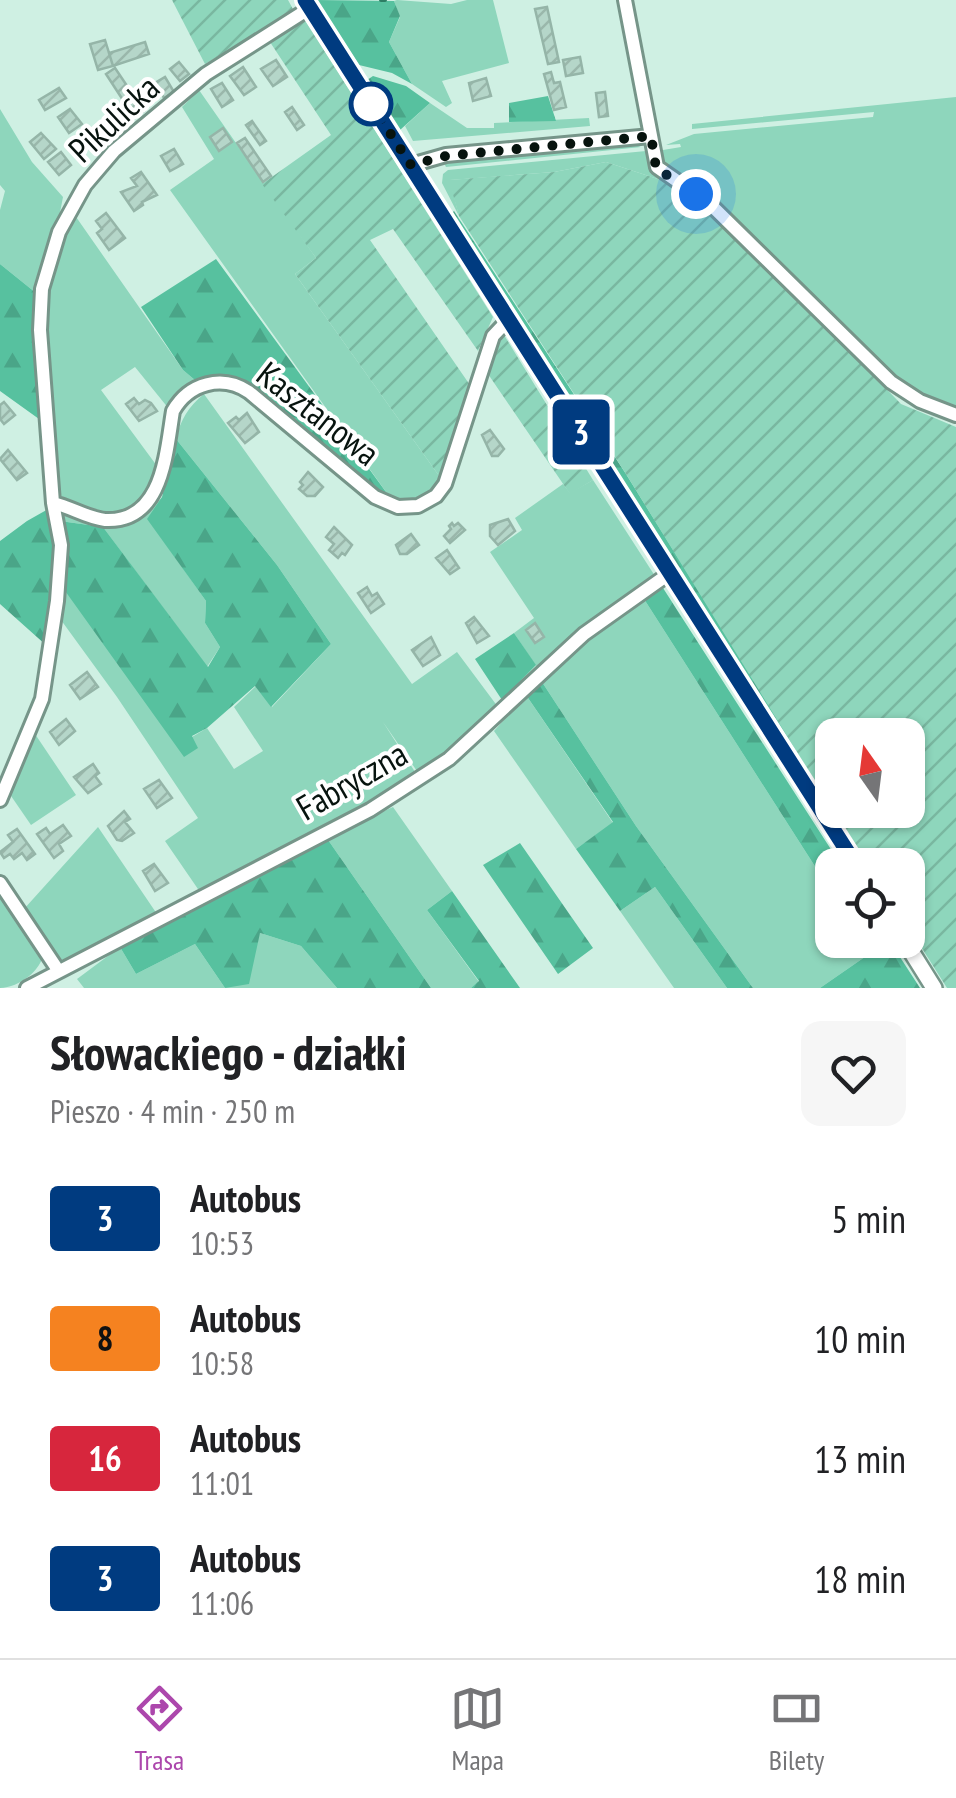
<!DOCTYPE html>
<html lang="pl">
<head>
<meta charset="utf-8">
<style>
  :root { --surface:#fff; --page:#f6f6f6; --text:#202124; --muted:#757577; --line:#e0e0e0; --accent:#ac47ac }
  body { margin:0; font-family:"PT Sans Narrow",sans-serif; background:var(--page); color:var(--text); height:100vh; display:flex; flex-direction:column; font-size:38px; white-space:nowrap }
  * { box-sizing:border-box; margin:0 }
  p { font-size:32px; color:var(--muted) }
  .icon { flex:none; width:55px; height:55px; fill:none; stroke:currentColor; stroke-width:2; stroke-linecap:round; stroke-linejoin:round }
  .map { position:relative; height:988px; overflow:hidden }
  .details { display:flex; flex-direction:column; background:var(--surface); flex:1 }
  .details>* { flex:none }
  .badge { padding:0 20px; border-radius:8px; font-size:35px; line-height:65px }
  .needle { width:65px; rotate:346deg }
  .buttons { position:absolute; left:815px; top:718px; display:grid; gap:20px }
  .buttons a { display:grid; place-items:center; width:110px; height:110px; border-radius:20px; background:var(--surface); box-shadow:0 2px 8px #0004; font-size:50px }
  .you { position:absolute; width:50px; height:50px; margin:-25px; border:8px solid #fff; border-radius:50%; background:#1a73e8; box-shadow:0 0 0 15px #1a73e833 }
  .map>.badge { position:absolute; translate:-50% -50%; box-shadow:0 0 0 5px #fff }
  .round { display:grid; place-items:center; flex:none; width:105px; height:105px; border-radius:20px; background:var(--page) }
  .head { display:flex; align-items:center; justify-content:space-between; height:170px; padding:0 50px }
  h1 { font-size:48px; font-weight:800; line-height:75px }
  ul { padding:0; list-style:none }
  li { display:flex; align-items:center; gap:30px; height:120px; padding:0 50px }
  li div { flex:1 }
  li b { display:block; font-size:38px }
  li em { font-style:normal }
  li .badge { min-width:110px; font-weight:700; text-align:center }
  .dock { display:flex; justify-content:space-around; align-items:center; height:140px; border-top:2px solid var(--line); background:var(--surface); font-size:28px; color:var(--muted) }
  .dock a { display:grid; justify-items:center; gap:5px }
  .dock .current { color:var(--accent) }
  .map>svg:first-child { display:block }
  .grass { fill:#8ed6bc }
  .forest { fill:url(#forest-firs) }
  .garden { fill:url(#garden-furrows) }
  .lines { fill:none; stroke-linecap:round; stroke-linejoin:round }
  .stream { stroke:#2d7d64; stroke-width:4 }
  .building { fill:url(#building-hatch); stroke:#95b5a8; stroke-width:2.5 }
  .minor-casing { stroke:#769589; stroke-width:18 }
  .tertiary-casing { stroke:#769589; stroke-width:20 }
  .minor { stroke:#fff; stroke-width:12 }
  .tertiary { stroke:#fff; stroke-width:15 }
  .line-casing { stroke:#fff; stroke-width:22 }
  .line { stroke:#003b80; stroke-width:15 }
  .walk { stroke:#07130e; stroke-width:10; stroke-dasharray:0 18 }
  .stop-dot { fill:#fff; stroke:#003b80; stroke-width:5 }
  .labels { text-anchor:middle; stroke-width:8; stroke-linejoin:round; paint-order:stroke }
  .street-label { font-size:35px; fill:#07130e; stroke:#fff }
</style>
</head>
<body>
<div class="map">
<svg width="956" height="988" viewBox="0 0 956 988">
  <defs>
    <pattern id="forest-firs" width="22" height="20" patternUnits="userSpaceOnUse" patternTransform="scale(2.5)"><rect width="22" height="20" fill="#57c19f"/><path d="M5 1l3.5 6h-7zM16 11l3.5 6h-7z" fill="#4aa588"/></pattern>
    <pattern id="garden-furrows" width="10" height="10" patternUnits="userSpaceOnUse" patternTransform="scale(2.5)"><rect width="10" height="10" fill="#8ed6bc"/><path d="M-1 1l2-2M0 10L10 0M9 11l2-2" fill="none" stroke="#79b7a0"/></pattern>
    <pattern id="building-hatch" width="6" height="6" patternUnits="userSpaceOnUse" patternTransform="scale(2.5)"><rect width="6" height="6" fill="#b5d6c9"/><path d="M-1 1l2-2M0 6l6-6M5 7l2-2" fill="none" stroke="#9ab7ab"/></pattern>
  </defs>
  <rect width="100%" height="100%" fill="#cff0e3"/>
  <path class="grass" d="M 397,0 L 451,4 L 467,0 L 493,0 L 509,63 L 442,81 L 452,103 L 446,107 L 412,84 L 389,42 L 400,17 L 394,1 Z
    M 199,90 L 316,258 L 295,274 L 442,480 C 434,501 414,501 394,503 L 170,190 L 214,159 L 182,107 Z
    M 956,97 L 956,411 L 911,391 L 886,371 L 667,171 L 661,155 L 663,150 L 681,147 L 680,144 L 666,145 L 694,134 L 873,117 L 874,112 L 692,129 L 692,124 Z
    M 430,103 L 467,128 L 494,128 L 494,123 L 589,118 L 590,126 L 413,141 L 405,126 Z
    M 0,109 L 32,162 L 63,197 L 57,228 L 36,293 L 0,264 L 0,210 L 5,191 L 0,185 Z
    M 632,144 L 641,147 L 446,167 L 444,163 Z
    M 646,151 L 653,173 L 670,183 L 606,162 L 554,172 L 450,180 L 459,216 L 442,183 L 443,174 L 448,170 Z
    M 74,214 L 183,370 L 196,381 L 175,399 L 169,409 L 135,367 L 101,390 L 157,466 C 152,491 131,518 102,514 C 88,511 71,502 56,497 L 45,346 L 51,275 Z
    M 204,394 L 412,684 L 457,652 L 498,707 L 454,750 L 419,774 L 383,722 L 417,775 L 338,821 L 200,892 L 165,841 L 198,818 L 117,697 L 61,620 L 63,588 L 192,737 L 207,728 L 234,769 L 263,751 L 234,707 L 256,686 L 272,707 L 331,644 L 277,565 L 176,439 C 181,419 188,407 204,394 Z
    M 593,480 L 655,576 L 614,605 L 508,700 L 502,700 L 536,666 L 514,633 L 534,618 L 490,552 L 522,530 L 515,518 L 563,484 L 570,493 Z
    M 162,498 L 148,519 L 206,601 L 205,623 L 220,647 L 207,667 L 103,527 L 60,521 L 57,507 L 133,519 Z
    M 644,599 L 832,893 L 832,940 L 864,940 L 872,952 L 820,988 L 753,988 L 636,826 L 542,682 L 592,634 Z
    M 526,695 L 613,823 L 576,849 L 494,731 Z
    M 35,734 L 76,795 L 31,825 L 9,793 Z
    M 393,807 L 452,891 L 427,910 L 479,982 L 471,988 L 431,988 L 326,837 Z
    M 98,827 L 157,914 L 69,959 L 61,960 L 54,954 L 24,909 Z
    M 655,887 L 727,988 L 674,988 L 620,911 Z
    M 0,890 L 44,952 C 41,971 20,987 0,988 Z
    M 260,933 L 301,946 L 337,988 L 84,988 L 77,979 L 120,947 L 136,974 L 195,944 L 225,988 Z"/>
  <path class="forest" d="M 317,0 L 394,1 L 400,16 L 389,42 L 412,84 L 392,73 L 359,65 Z
    M 373,76 L 406,86 L 430,103 L 400,130 L 367,80 Z
    M 548,96 L 556,121 L 509,122 L 509,103 Z
    M 454,211 L 626,474 L 869,865 L 864,865 L 450,215 Z
    M 216,259 L 394,503 L 381,498 L 252,387 L 222,377 L 196,381 L 183,370 L 141,307 Z
    M 0,264 L 36,293 L 39,419 L 0,391 Z
    M 176,439 L 277,565 L 331,644 L 271,707 L 255,686 L 207,728 L 192,736 L 198,748 L 184,757 L 63,588 L 67,551 L 60,521 L 103,527 L 208,667 L 220,647 L 205,623 L 206,601 L 147,519 L 162,497 Z
    M 50,508 L 56,539 L 47,646 L 0,604 L 0,541 L 27,521 Z
    M 663,588 L 841,865 L 832,865 L 832,893 L 644,599 Z
    M 514,633 L 536,665 L 502,700 L 475,659 Z
    M 542,682 L 636,826 L 753,988 L 727,988 L 655,887 L 620,911 L 576,849 L 613,822 L 526,695 Z
    M 326,837 L 431,988 L 337,988 L 301,946 L 260,933 L 249,984 L 225,988 L 195,944 L 136,974 L 120,947 Z
    M 520,843 L 593,948 L 558,974 L 483,865 Z
    M 452,891 L 520,988 L 471,988 L 479,981 L 427,910 Z
    M 864,940 L 889,940 L 920,988 L 820,988 L 872,952 Z"/>
  <path class="garden" d="M 172,0 L 288,0 L 294,11 L 205,64 Z
    M 304,18 L 493,317 L 478,351 L 393,229 L 370,240 L 472,388 L 442,480 L 295,274 L 316,258 L 262,184 L 331,135 L 270,42 Z
    M 606,162 L 670,183 L 721,219 L 901,404 L 956,427 L 956,988 L 947,988 L 908,926 L 908,865 L 869,865 L 833,810 L 908,810 L 908,735 L 832,735 L 832,809 L 626,474 L 459,216 L 449,180 L 554,172 Z
    M 504,335 L 593,480 L 570,494 L 488,374 L 496,342 Z"/>
  <g class="lines">
    <path class="stream" d="M 381,0 L 385,0"/>
  </g>
  <path class="building" d="M 547,7 L 559,62 L 548,64 L 535,9 Z
    M 105,40 L 113,66 L 98,70 L 90,44 Z
    M 145,42 L 149,54 L 113,66 L 109,53 Z
    M 580,57 L 583,73 L 566,76 L 563,60 Z
    M 276,60 L 287,77 L 273,86 L 261,69 Z
    M 179,62 L 189,74 L 180,81 L 170,69 Z
    M 243,67 L 256,87 L 244,95 L 230,76 Z
    M 115,68 L 144,111 L 134,117 L 106,74 Z
    M 551,72 L 554,83 L 560,82 L 566,107 L 554,110 L 544,74 Z
    M 165,77 L 174,92 L 164,98 L 155,83 Z
    M 486,78 L 491,96 L 473,101 L 469,83 Z
    M 222,83 L 233,100 L 222,107 L 211,89 Z
    M 59,88 L 66,98 L 45,110 L 39,100 Z
    M 605,92 L 608,116 L 599,117 L 596,93 Z
    M 292,107 L 304,125 L 297,130 L 285,112 Z
    M 70,109 L 82,124 L 69,133 L 58,117 Z
    M 252,121 L 266,141 L 260,145 L 246,125 Z
    M 223,128 L 232,142 L 219,151 L 210,137 Z
    M 41,133 L 56,149 L 44,159 L 30,142 Z
    M 245,138 L 271,176 L 263,182 L 237,143 Z
    M 174,149 L 183,164 L 170,171 L 161,156 Z
    M 61,152 L 71,165 L 59,175 L 48,162 Z
    M 141,172 L 157,195 L 142,202 L 143,205 L 134,211 L 121,192 L 137,186 L 131,178 Z
    M 106,213 L 125,238 L 109,250 L 97,233 L 102,229 L 96,221 Z
    M 134,398 L 139,404 L 145,400 L 151,403 L 157,411 L 139,421 L 126,404 Z
    M 4,402 L 15,415 L 4,424 L 0,419 L 0,405 Z
    M 247,413 L 259,432 L 245,443 L 228,423 L 236,417 L 239,420 Z
    M 490,430 L 504,449 L 498,456 L 492,456 L 482,435 Z
    M 8,450 L 27,473 L 17,480 L 0,459 Z
    M 308,472 L 323,487 L 315,496 L 307,496 L 299,489 L 303,485 L 300,482 Z
    M 508,519 L 515,531 L 498,545 L 490,536 L 490,525 Z
    M 452,523 L 454,526 L 458,523 L 465,530 L 450,543 L 444,536 L 451,529 L 449,526 Z
    M 334,527 L 352,545 L 345,555 L 342,553 L 338,558 L 329,550 L 334,544 L 326,537 Z
    M 411,534 L 419,545 L 407,554 L 400,554 L 396,545 Z
    M 447,550 L 459,568 L 450,574 L 436,558 Z
    M 367,587 L 372,596 L 377,593 L 384,604 L 371,613 L 358,593 Z
    M 474,617 L 489,636 L 477,643 L 466,623 Z
    M 535,623 L 544,637 L 535,643 L 526,630 Z
    M 431,637 L 440,655 L 423,666 L 412,650 Z
    M 87,672 L 98,687 L 80,699 L 70,685 Z
    M 66,719 L 75,731 L 59,745 L 50,732 Z
    M 93,764 L 99,773 L 95,776 L 101,784 L 88,793 L 74,777 Z
    M 159,780 L 172,798 L 157,808 L 144,789 Z
    M 124,811 L 130,819 L 125,822 L 134,833 L 122,841 L 117,840 L 108,826 Z
    M 63,825 L 71,836 L 59,844 L 63,851 L 54,858 L 37,834 L 46,828 L 50,834 Z
    M 17,829 L 35,854 L 27,860 L 22,853 L 14,859 L 10,854 L 4,858 L 0,852 L 13,842 L 8,835 Z
    M 154,864 L 168,883 L 155,891 L 143,871 Z"/>
  <g class="lines">
    <defs>
      <path id="minor" d="M 625,0 L 657,167 L 710,204 L 891,382 L 920,401 L 956,415
        M 411,165 L 446,155 L 651,136
        M 53,503 C 71,507 87,518 105,520 C 163,523 166,453 173,411 C 189,383 222,374 249,392 L 375,497 L 398,507 L 418,506 L 436,496 L 445,484 L 493,336 L 509,319
        M 0,800 L 42,699 L 57,601 L 61,545 L 53,503 L 40,330 L 42,289 L 59,232 L 85,185 L 114,151 L 206,74 L 310,8
        M 0,883 L 58,970
        M 27,988 L 370,810 L 449,759 L 584,634 L 670,573"/>
      <path id="tertiary" d="M 305,0 L 856,865
        M 904,940 L 934,988"/>
    </defs>
    <use href="#minor" class="minor-casing"/>
    <use href="#tertiary" class="tertiary-casing"/>
    <use href="#minor" class="minor"/>
    <use href="#tertiary" class="tertiary"/>
  </g>
  <g class="lines">
    <defs>
      <path id="line" d="M 305,0 L 856,865"/>
    </defs>
    <use href="#line" class="line-casing"/>
    <use href="#line" class="line"/>
    <path class="walk" d="M 371,104 L 411,165 L 446,156 L 651,136 L 656,168 L 696,194"/>
  </g>
  <circle class="stop-dot" cx="371" cy="104" r="20"/>
  <g class="labels">
    <g class="street-label">
      <text transform="translate(114 119) rotate(-43)" y="12">Pikulicka</text>
      <text transform="translate(318 414) rotate(38)" y="12">Kasztanowa</text>
      <text transform="translate(352 781) rotate(-30)" y="12">Fabryczna</text>
    </g>
  </g>
</svg>
<div class="buttons">
<a><svg class="needle" viewBox="-14 -14 28 28"><path d="M0-13l5 13h-10z" fill="#e53935"/><path d="M0 13l5-13h-10z" fill="#757577"/></svg></a>
<a><svg class="icon" aria-label="locate" viewBox="0 0 24 24"><circle cx="12" cy="12" r="6"/><path d="M12 2v4M12 18v4M2 12h4M18 12h4"/></svg></a>
</div>
<div class="you" style="left:696px;top:194px"></div>
<b class="badge" style="left:581px;top:432px;background:#003b80;color:#fff">3</b>
</div>
<section class="details">
<div class="head"><div><h1>Słowackiego - działki</h1><p>Pieszo · 4 min · 250 m</p></div><a class="round"><svg class="icon" aria-label="heart" viewBox="0 0 24 24"><path d="M12 20l-8-8c-3-5 5-10 8-4 3-6 11-1 8 4z"/></svg></a></div>
<ul>
<li><span class="badge" style="background:#003b80;color:#fff">3</span><div><b>Autobus</b><p>10:53</p></div><em>5 min</em></li>
<li><span class="badge" style="background:#f58220;color:#111">8</span><div><b>Autobus</b><p>10:58</p></div><em>10 min</em></li>
<li><span class="badge" style="background:#d7263d;color:#fff">16</span><div><b>Autobus</b><p>11:01</p></div><em>13 min</em></li>
<li><span class="badge" style="background:#003b80;color:#fff">3</span><div><b>Autobus</b><p>11:06</p></div><em>18 min</em></li>
</ul>
</section>
<nav class="dock">
<a class="current"><svg class="icon" aria-label="directions" viewBox="0 0 24 24"><path d="M12 3l9 9-9 9-9-9zM9 14v-3h6M13 9l2 2-2 2"/></svg>Trasa</a>
<a><svg class="icon" aria-label="map" viewBox="0 0 24 24"><path d="M3 6l6-2 6 2 6-2v14l-6 2-6-2-6 2zM9 4v14M15 6v14"/></svg>Mapa</a>
<a><svg class="icon" aria-label="tickets" viewBox="0 0 24 24"><path d="M3 7h18v10H3zM15 7v10"/></svg>Bilety</a>
</nav>
</body>
</html>
